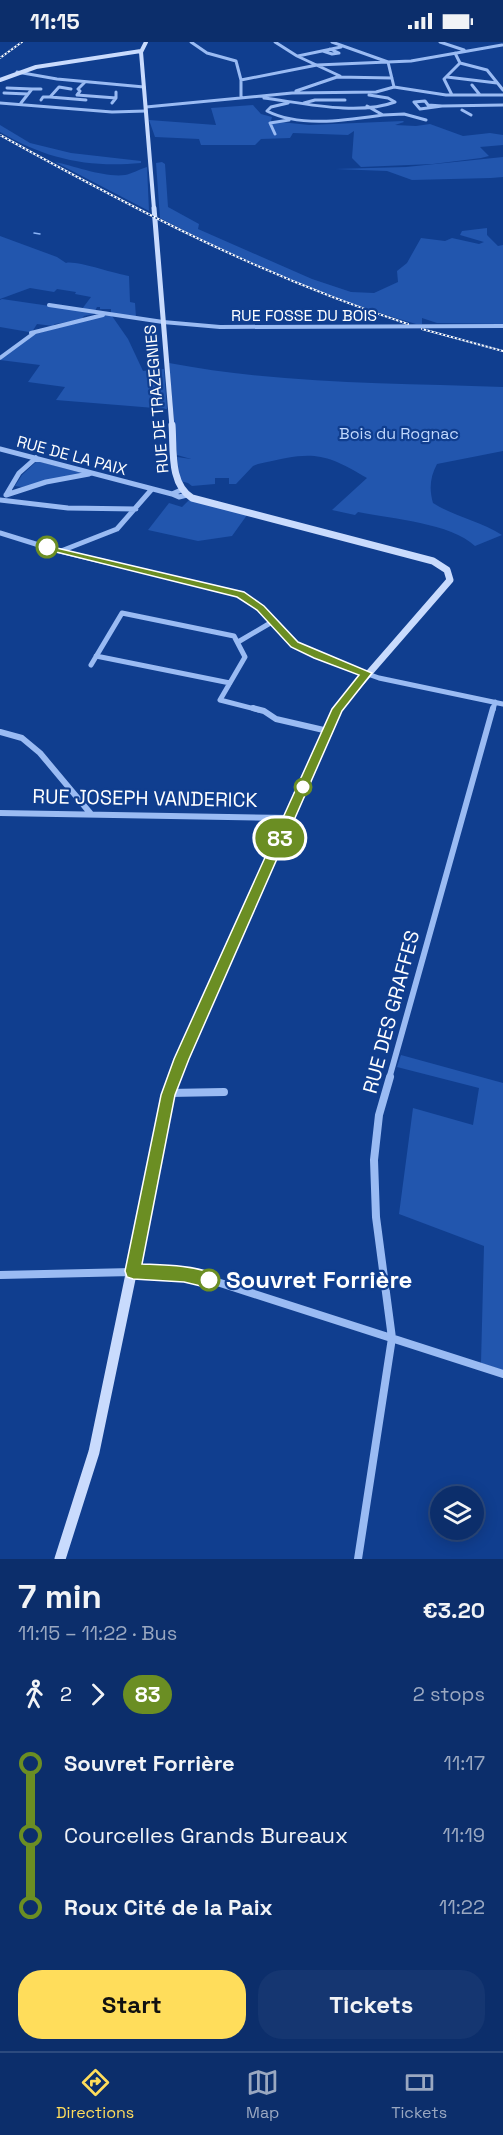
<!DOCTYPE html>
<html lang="en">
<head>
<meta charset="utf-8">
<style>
  :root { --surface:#0c2e6b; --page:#153671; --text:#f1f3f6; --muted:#9aa8c1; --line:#2c4a7e; --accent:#ffdd5b }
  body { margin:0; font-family:"Space Grotesk",sans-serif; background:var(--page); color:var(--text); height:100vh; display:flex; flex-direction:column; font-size:22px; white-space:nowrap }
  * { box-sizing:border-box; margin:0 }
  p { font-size:20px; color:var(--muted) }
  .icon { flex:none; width:33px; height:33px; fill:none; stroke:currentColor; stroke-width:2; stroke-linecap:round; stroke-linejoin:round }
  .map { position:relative; height:1517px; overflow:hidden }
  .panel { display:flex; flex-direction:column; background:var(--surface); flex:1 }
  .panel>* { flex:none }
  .badge { padding:0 12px; border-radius:20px; font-size:21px; line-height:39px }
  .fabs { position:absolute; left:430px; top:1444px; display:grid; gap:12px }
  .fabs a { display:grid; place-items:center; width:54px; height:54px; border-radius:50%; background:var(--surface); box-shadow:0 3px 15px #0003,0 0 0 2px var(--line); font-size:30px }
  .map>.badge { position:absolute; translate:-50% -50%; box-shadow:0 0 0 3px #fff }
  .legs { display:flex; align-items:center; gap:9px; height:66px; padding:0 18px; font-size:20px }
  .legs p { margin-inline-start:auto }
  .overview { display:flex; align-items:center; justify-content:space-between; height:102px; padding:0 18px }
  h1 { font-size:33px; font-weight:600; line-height:45px }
  .button { display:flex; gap:12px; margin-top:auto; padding:12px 18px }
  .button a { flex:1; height:69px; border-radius:24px; background:var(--accent); color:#111; font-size:24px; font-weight:600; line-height:69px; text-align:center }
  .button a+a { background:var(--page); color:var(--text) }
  ul { padding:0 18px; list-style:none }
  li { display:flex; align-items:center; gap:21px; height:72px; font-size:22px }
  li i { display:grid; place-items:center; width:9px; height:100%; margin:0 8px; background:currentColor }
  li i::after { content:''; width:15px; height:15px; margin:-8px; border:4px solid; border-radius:50%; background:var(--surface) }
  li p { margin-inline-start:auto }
  li:first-child i { background:linear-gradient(#0000 50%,currentColor 0) }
  li:last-child i { background:linear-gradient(currentColor 50%,#0000 0) }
  .status { display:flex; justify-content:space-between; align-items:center; height:42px; padding:0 30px; background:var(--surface); direction:ltr }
  .status svg { height:16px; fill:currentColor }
  .tabs { display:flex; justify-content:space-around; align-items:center; height:84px; border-top:2px solid var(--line); background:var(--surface); font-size:16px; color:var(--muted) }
  .tabs a { display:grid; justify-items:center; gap:3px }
  .tabs .on { color:var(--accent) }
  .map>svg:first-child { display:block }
  .green { fill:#2256ae }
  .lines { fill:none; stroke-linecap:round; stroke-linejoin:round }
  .stream { stroke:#8bb4f6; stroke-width:1.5 }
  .minor-far4 { stroke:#9abbf3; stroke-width:3 }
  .minor-far3 { stroke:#9abbf3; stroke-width:4 }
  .minor-far2 { stroke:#9abbf3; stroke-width:5 }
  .minor-far1 { stroke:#9abbf3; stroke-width:6 }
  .minor { stroke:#9abbf3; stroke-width:8 }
  .secondary-far4 { stroke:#c9dbfd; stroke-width:4 }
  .secondary-far3 { stroke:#c9dbfd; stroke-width:5 }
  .secondary-far2 { stroke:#c9dbfd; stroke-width:7 }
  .secondary-far1 { stroke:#c9dbfd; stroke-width:9 }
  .secondary { stroke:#c9dbfd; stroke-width:11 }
  .rail-casing { stroke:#fff; stroke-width:2 }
  .rail { stroke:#103e8f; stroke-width:1.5; stroke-dasharray:2; stroke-linecap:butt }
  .line-1 { fill:#6b8e23; stroke:#fff; stroke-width:1.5 }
  .stop-1-dot { fill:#fff; stroke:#6b8e23; stroke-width:3 }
  .labels { text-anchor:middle; stroke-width:4.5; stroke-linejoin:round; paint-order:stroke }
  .far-street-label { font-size:16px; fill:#fff; stroke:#103e8f }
  .far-park-label { font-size:16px; fill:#c1d8fd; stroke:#103e8f }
  .street-label { font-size:20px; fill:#fff; stroke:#103e8f }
  .near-stop-label { font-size:24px; font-weight:bold; fill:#fff; stroke:#103e8f; text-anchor:start }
</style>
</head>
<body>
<div class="status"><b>11:15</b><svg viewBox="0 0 49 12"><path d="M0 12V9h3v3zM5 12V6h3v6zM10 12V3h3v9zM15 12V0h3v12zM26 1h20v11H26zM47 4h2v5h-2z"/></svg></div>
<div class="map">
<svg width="503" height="1517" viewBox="0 0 503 1517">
  <rect width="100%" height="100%" fill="#103e8f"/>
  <path class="green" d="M 253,63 L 261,72 L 272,75 L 271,79 L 309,83 L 403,79 L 404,80 L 395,83 L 416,84 L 430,82 L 463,94 L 490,91 L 503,93 L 503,103 L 480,105 L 489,114 L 481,116 L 433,122 L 361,125 L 352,116 L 354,89 L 348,93 L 293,91 L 290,96 L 261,97 L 255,103 L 201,103 L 199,97 L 155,95 L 149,78 L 216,83 L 211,66 Z
    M 0,83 L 30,101 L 71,111 L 141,119 L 141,121 C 88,126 46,117 0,90 Z
    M 503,115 L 503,135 L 491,136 L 412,138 L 387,129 L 335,127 L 406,125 Z
    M 55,120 C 74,124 106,136 125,133 C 132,132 139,127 147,125 L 149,169 Z
    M 162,120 L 165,122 L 168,165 L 199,182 L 198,187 L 312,237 L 351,250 L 374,251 L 398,240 L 397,229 L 407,221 L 421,196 L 445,199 L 452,196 L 479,202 L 484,200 L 460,193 L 462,189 L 487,186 L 487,193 L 498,204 L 503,203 L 503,282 L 437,281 L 422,276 L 422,282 L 416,282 C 326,256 243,219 160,176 L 156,121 Z
    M 0,194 L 57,215 L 66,221 C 75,218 115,232 129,234 L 130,260 L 135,261 L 136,275 L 111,272 L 111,267 L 100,267 L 100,265 L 97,265 L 95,269 L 82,267 L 91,255 L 75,252 L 76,250 L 57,247 L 54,250 L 30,246 L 0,257 Z
    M 2,257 L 98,271 L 84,274 L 81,278 L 55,282 L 53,284 L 37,282 L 32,290 L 29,290 L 0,285 L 0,258 Z
    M 105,273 L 112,274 L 128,297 L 143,329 L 164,327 L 167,367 L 56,358 L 65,345 L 28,340 L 40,323 L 0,318 L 35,292 Z
    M 169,321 C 279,342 392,341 503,345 L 503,409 L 437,422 C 430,435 429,447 433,461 C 455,475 480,479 502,493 L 475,504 C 451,481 392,477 358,470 L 355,473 L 332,468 L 367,436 C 321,408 310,410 258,422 L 253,424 L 236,442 L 229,442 L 229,436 L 215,436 L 215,442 L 192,444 L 188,441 L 180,439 L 177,415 L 191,417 L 177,413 Z
    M 37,419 L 82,431 L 22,445 L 15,444 L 22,433 Z
    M 189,458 L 247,473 L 232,494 L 198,499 L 148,488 L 169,461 L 182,465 Z
    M 401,1013 L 503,1041 L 503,1328 L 481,1321 L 484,1204 L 399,1172 L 413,1066 L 473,1083 L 479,1046 L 397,1025 Z"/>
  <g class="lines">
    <path class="stream" d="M 34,191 L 40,192"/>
    <path class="minor-far4" d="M 191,0 L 207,11 L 236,19 L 241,38 L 241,55
      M 275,0 L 297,14 L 340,34
      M 332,0 L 388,20 L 394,45
      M 440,0 L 464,8
      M 323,9 L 332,12 L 339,11 L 330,7
      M 455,11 L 460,21 L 487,28 L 503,48
      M 298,14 L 341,5
      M 17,30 L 57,37 L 144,45
      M 447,35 L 497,41
      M 241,38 L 317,23 L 411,19 L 502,3
      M 85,40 L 78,47 L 80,49 L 77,53 L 116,56
      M 472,43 L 480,53
      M 7,46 L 32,47
      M 71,47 L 59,45 L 50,55 L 86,58
      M 296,49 L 337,35 L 392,36
      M 4,51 L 28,52
      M 452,53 L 444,37 L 460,21
      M 264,56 C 303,61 358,74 395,60 L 388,56 L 369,53
      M 41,58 L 43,55 L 50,55
      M 425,59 L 428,63 L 442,64 L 420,67 L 414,60 Z
      M 0,61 L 112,70 L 146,69
      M 21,61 L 32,47 L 41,47
      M 112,61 L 116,56 L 116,50
      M 288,61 L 271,65 L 267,69 C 300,86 348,78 383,73 L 367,64
      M 304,61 L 315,58 L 345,58
      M 442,64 L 503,63
      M 442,64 L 446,64
      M 146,65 L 292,51 L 376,50 L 394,45 L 446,53 L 503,53
      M 462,68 L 471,73
      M 383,73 L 404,72 L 426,78
      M 275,92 L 270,81 L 289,78"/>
    <path class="minor-far3" d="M 49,263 L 163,280 L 220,285 L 503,284
      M 31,291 L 103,273
      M 0,316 L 34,291"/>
    <path class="minor-far2" d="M 0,407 L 172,452
      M 181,448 L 172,452 L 179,455 L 187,453
      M 6,453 L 46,440 L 89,432
      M 6,453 L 19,431 L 36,416
      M 0,458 L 68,466 L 136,467
      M 0,491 L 55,508 L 236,551 L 261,566 L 294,603 L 317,614 L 379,636 L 503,662
      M 61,509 L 117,487 L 152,447
      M 238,600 L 272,580
      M 96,614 L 230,641
      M 91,623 L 122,571 L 234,594 L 245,615 L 220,658 L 259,668
      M 493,668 L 495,660"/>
    <path class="minor-far1" d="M 253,666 L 264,669 L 276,677 L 328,689
      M 0,690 L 22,696 L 40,711 L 91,772
      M 0,771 L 289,776
      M 389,1037 L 493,666"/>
    <path class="minor" d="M 169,1051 L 224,1050
      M 0,1233 L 132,1230 L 211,1238 L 503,1332
      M 358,1517 L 392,1296 L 376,1175 L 374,1118 L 379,1073 L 390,1035"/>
    <path class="secondary-far4" d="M 146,0 L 141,10 L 154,167
      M 0,38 L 36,25 L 141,9"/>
    <path class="secondary-far3" d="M 154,166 L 172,385"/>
    <path class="secondary-far2" d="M 172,383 C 174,406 169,442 192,456 L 433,519 L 447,528 L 450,538 L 337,668"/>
    <path class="secondary-far1" d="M 175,1037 L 338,666"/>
    <path class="secondary" d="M 60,1517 L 94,1410 L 166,1064 L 175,1035"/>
    <defs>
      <path id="rail" d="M 0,16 L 22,0
        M 0,93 C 132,166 264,235 408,282
        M 422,287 L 503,309"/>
    </defs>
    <use href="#rail" class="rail-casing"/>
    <use href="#rail" class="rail"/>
  </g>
  <path class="line-1" d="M 44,503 L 244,550 L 264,564 L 298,600 L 372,631 L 342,669 L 189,1017 L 175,1053 L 142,1222 C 166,1223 192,1223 215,1232 L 217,1238 L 215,1243 L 209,1246 L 184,1240 L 133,1237 L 127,1235 L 125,1229 L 161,1053 L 174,1017 L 332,667 L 359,633 L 314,616 L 291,605 L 257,568 L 237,555 L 44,507 Z"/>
  <g class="stop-1-dot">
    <circle cx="47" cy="505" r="10"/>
    <circle cx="303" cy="745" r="8"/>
    <circle cx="209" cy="1238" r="10"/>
  </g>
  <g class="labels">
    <g class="far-street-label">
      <text x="304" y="279">RUE FOSSE DU BOIS</text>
      <text transform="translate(156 357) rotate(-95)" y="6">RUE DE TRAZEGNIES</text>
      <text transform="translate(72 413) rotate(15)" y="6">RUE DE LA PAIX</text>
    </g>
    <g class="far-park-label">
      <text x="399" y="397">Bois du Rognac</text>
    </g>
    <g class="street-label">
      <text transform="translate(145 756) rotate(1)" y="7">RUE JOSEPH VANDERICK</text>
      <text transform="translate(391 970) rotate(-75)" y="7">RUE DES GRAFFES</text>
    </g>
    <g class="near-stop-label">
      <text x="226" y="1246">Souvret Forrière</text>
    </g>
  </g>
</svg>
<div class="fabs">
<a><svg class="icon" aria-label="layers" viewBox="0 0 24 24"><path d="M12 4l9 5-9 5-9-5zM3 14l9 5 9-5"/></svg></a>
</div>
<b class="badge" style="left:280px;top:796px;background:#6b8e23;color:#fff">83</b>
</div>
<section class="panel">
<div class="overview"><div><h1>7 min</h1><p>11:15 – 11:22 · Bus</p></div><b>€3.20</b></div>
<div class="legs"><svg class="icon" aria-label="walk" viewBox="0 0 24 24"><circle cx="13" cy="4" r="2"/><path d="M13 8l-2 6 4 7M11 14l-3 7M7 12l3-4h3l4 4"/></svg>2<svg class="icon" aria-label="forward" viewBox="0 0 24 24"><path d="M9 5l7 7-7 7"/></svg><b class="badge" style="background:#6b8e23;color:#fff">83</b><p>2 stops</p></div>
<ul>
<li><i style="color:#6b8e23"></i><b>Souvret Forrière</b><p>11:17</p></li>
<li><i style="color:#6b8e23"></i><span>Courcelles Grands Bureaux</span><p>11:19</p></li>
<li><i style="color:#6b8e23"></i><b>Roux Cité de la Paix</b><p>11:22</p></li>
</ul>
<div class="button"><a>Start</a><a>Tickets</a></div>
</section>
<nav class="tabs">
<a class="on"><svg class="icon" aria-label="directions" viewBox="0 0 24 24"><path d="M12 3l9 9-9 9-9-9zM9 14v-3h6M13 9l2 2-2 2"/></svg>Directions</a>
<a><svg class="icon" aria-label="map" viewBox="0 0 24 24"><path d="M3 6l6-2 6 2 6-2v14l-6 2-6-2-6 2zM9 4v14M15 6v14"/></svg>Map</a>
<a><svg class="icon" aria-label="tickets" viewBox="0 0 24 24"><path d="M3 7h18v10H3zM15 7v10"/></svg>Tickets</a>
</nav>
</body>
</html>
